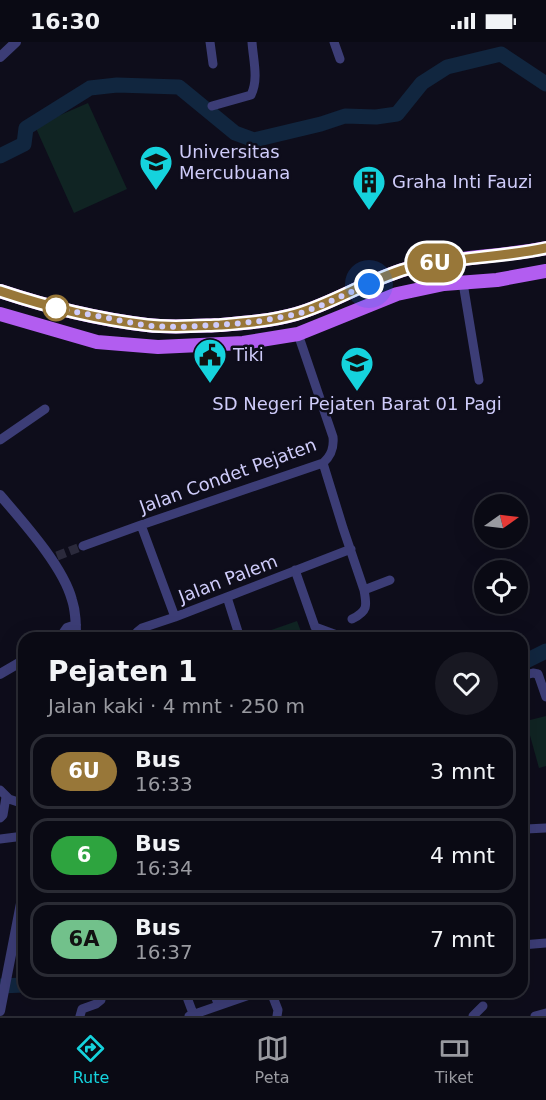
<!DOCTYPE html>
<html lang="id">
<head>
<meta charset="utf-8">
<style>
  :root { --surface:#0a0a14; --page:#181822; --text:#f1f3f6; --muted:#999aa0; --line:#2a2b34; --accent:#15d3dd }
  body { margin:0; font-family:"DejaVu Sans",sans-serif; background:var(--page); color:var(--text); height:100vh; display:flex; flex-direction:column; font-size:22px; white-space:nowrap }
  * { box-sizing:border-box; margin:0 }
  p { font-size:20px; color:var(--muted) }
  .icon { flex:none; width:33px; height:33px; fill:none; stroke:currentColor; stroke-width:2; stroke-linecap:round; stroke-linejoin:round }
  .map { position:relative; flex:1; overflow:hidden }
  .details { position:absolute; left:18px; top:590px; width:510px; height:366px; display:flex; flex-direction:column; background:var(--surface); border-radius:18px; box-shadow:0 6px 24px #0002,0 0 0 2px var(--line) }
  .details>* { flex:none }
  .badge { padding:0 12px; border-radius:20px; font-size:21px; line-height:39px }
  .needle { width:39px; rotate:76deg }
  .controls { position:absolute; left:474px; top:452px; display:grid; gap:12px }
  .controls a { display:grid; place-items:center; width:54px; height:54px; border-radius:50%; background:var(--surface); box-shadow:0 6px 24px #0002,0 0 0 2px var(--line); font-size:30px }
  .you { position:absolute; width:30px; height:30px; margin:-15px; border:4px solid #fff; border-radius:50%; background:#1a73e8; box-shadow:0 0 0 9px #1a73e833 }
  .map>.badge { position:absolute; translate:-50% -50%; box-shadow:0 0 0 3px #fff }
  .round { display:grid; place-items:center; flex:none; width:63px; height:63px; border-radius:32px; background:var(--page) }
  .summary { display:flex; align-items:center; justify-content:space-between; height:102px; padding:0 30px }
  h1 { font-size:28px; font-weight:700; line-height:45px }
  ul { padding:0; list-style:none }
  li { display:flex; align-items:center; gap:18px; height:75px; margin:0 12px 9px; padding:0 18px; border:3px solid var(--line); border-radius:18px }
  li div { flex:1 }
  li b { display:block; font-size:22px }
  li em { font-style:normal }
  li .badge { min-width:66px; font-weight:700; text-align:center }
  .status { display:flex; justify-content:space-between; align-items:center; height:42px; padding:0 30px; background:var(--surface); direction:ltr }
  .status svg { height:16px; fill:currentColor }
  .dock { display:flex; justify-content:space-around; align-items:center; height:84px; border-top:2px solid var(--line); background:var(--surface); font-size:16px; color:var(--muted) }
  .dock a { display:grid; justify-items:center; gap:3px }
  .dock .current { color:var(--accent) }
  .map>svg:first-child { display:block }
  .pitch { fill:#102423 }
  .lines { fill:none; stroke-linecap:round; stroke-linejoin:round }
  .river { stroke:#11263f; stroke-width:15 }
  .minor-tunnel { stroke:#2b2a3c; stroke-width:9; stroke-dasharray:9 4.5; stroke-linecap:butt }
  .minor { stroke:#3c3d76; stroke-width:9 }
  .tertiary { stroke:#3c3d76; stroke-width:10 }
  .primary { stroke:#b25df0; stroke-width:14 }
  .line-casing { stroke:#fff; stroke-width:14 }
  .line { stroke:#987739; stroke-width:9 }
  .walk { stroke:#cfccfa; stroke-width:6; stroke-dasharray:0 10.8 }
  .stop-dot { fill:#fff; stroke:#987739; stroke-width:3 }
  .labels { text-anchor:middle; stroke-width:5; stroke-linejoin:round; paint-order:stroke }
  .poi-label { font-size:18px; fill:#cfccfa; stroke:#0e0d1b; text-anchor:start }
  .street-label { font-size:18px; fill:#cfccfa; stroke:#0e0d1b }
</style>
</head>
<body>
<div class="status"><b>16:30</b><svg viewBox="0 0 49 12"><path d="M0 12V9h3v3zM5 12V6h3v6zM10 12V3h3v9zM15 12V0h3v12zM26 1h20v11H26zM47 4h2v5h-2z"/></svg></div>
<div class="map">
<svg width="546" height="974" viewBox="0 0 546 974">
  <rect width="100%" height="100%" fill="#0e0d1b"/>
  <path class="pitch" d="M 88,61 L 127,147 L 74,171 L 35,84 Z
    M 297,579 L 303,595 L 261,595 L 260,592 Z
    M 546,674 L 546,724 L 539,726 L 526,679 Z"/>
  <g class="lines">
    <path class="river" d="M 0,114 L 24,102 L 26,86 L 90,46 L 117,43 L 179,45 L 235,91 L 254,98 L 321,82 L 345,74 L 376,75 L 397,72 L 422,41 L 447,25 L 501,12 L 546,42
      M 522,621 L 546,609
      M 0,944 L 24,943"/>
    <path class="minor-tunnel" d="M 57,514 L 83,504"/>
    <path class="minor" d="M 210,0 L 213,22
      M 334,0 L 340,17
      M 212,64 L 251,53 C 259,37 253,17 252,0
      M 463,241 L 479,338
      M 0,398 L 45,367
      M 323,421 L 343,486 L 364,548
      M 141,483 L 175,575
      M 83,504 L 141,483 L 323,421 C 332,413 334,405 333,395 L 298,292
      M 295,528 L 315,585 L 345,596
      M 227,555 L 240,596
      M 352,577 C 368,569 367,564 364,548 L 390,538
      M 137,596 L 137,590 L 142,586 L 175,575 L 351,507
      M 522,634 L 533,631 L 538,632 L 546,655
      M 0,748 L 9,757 L 24,762
      M 0,776 L 3,773 L 6,755
      M 522,784 L 526,787 L 546,786
      M 0,797 L 24,794
      M 522,903 L 546,901
      M 185,950 L 194,974
      M 214,950 L 218,962
      M 271,950 L 278,968 L 277,974
      M 80,974 L 82,967 L 96,962 L 101,958 L 102,950
      M 189,974 L 258,950
      M 473,974 L 483,964
      M 535,974 L 546,971"/>
    <path class="tertiary" d="M 0,15 L 16,0
      M 0,453 C 23,480 63,524 72,558 C 76,570 76,583 76,596
      M 60,596 L 67,586 L 76,583
      M 0,632 L 24,618
      M 0,969 L 24,846"/>
    <path class="primary" d="M 0,249 C 48,265 97,277 147,283 C 171,286 195,284 220,283 C 245,281 271,279 296,272 C 334,261 368,238 406,227 C 452,215 500,215 546,206
      M 0,272 L 97,300 L 158,305 L 243,301 L 298,292 L 397,252 L 444,242 L 497,238 L 546,229"/>
  </g>
  <g class="lines">
    <defs>
      <path id="line" d="M 0,249 C 48,265 97,277 147,283 C 171,286 195,284 220,283 C 245,281 271,279 296,272 C 334,261 368,238 406,227 C 452,215 500,216 546,206"/>
    </defs>
    <use href="#line" class="line-casing"/>
    <use href="#line" class="line"/>
    <path class="walk" d="M 56,266 L 148,284 L 180,285 L 232,282 L 261,279 L 298,272 L 320,264 L 369,242"/>
  </g>
  <defs>
    <symbol id="university-pin" viewBox="-11 -11 22 30"><path d="M0 17L-7.5 6A9.5 9.5 0 1 1 7.5 6Z" fill="#15d3dd" stroke="#0e0d1b"/><path d="M0-5L7-2L0 1L-7-2ZM-4 1L0 2.5L4 1V4Q0 6-4 4Z" fill="#111"/></symbol>
    <symbol id="building-pin" viewBox="-11 -11 22 30"><path d="M0 17L-7.5 6A9.5 9.5 0 1 1 7.5 6Z" fill="#15d3dd" stroke="#0e0d1b"/><path d="M-4-6H4V6H1V3H-1V6H-4ZM-2.5-4.3h1.7v1.8h-1.7ZM.8-4.3h1.7v1.8H.8ZM-2.5-1h1.7V.8h-1.7ZM.8-1h1.7V.8H.8Z" fill="#111"/></symbol>
    <symbol id="civic-pin" viewBox="-11 -11 22 30"><path d="M0 17L-7.5 6A9.5 9.5 0 1 1 7.5 6Z" fill="#15d3dd" stroke="#0e0d1b"/><path d="M-.6-6.5H3V-4.5H.6V-3L4-1V1h2V6H-6V1h2V-1L-.6-3ZM-1.2 2.5V6h2.4V2.5Z" fill="#111"/></symbol>
    <symbol id="school-pin" viewBox="-11 -11 22 30"><path d="M0 17L-7.5 6A9.5 9.5 0 1 1 7.5 6Z" fill="#15d3dd" stroke="#0e0d1b"/><path d="M0-5L7-2L0 1L-7-2ZM-4 1L0 2.5L4 1V4Q0 6-4 4Z" fill="#111"/></symbol>
  </defs>
  <g fill-rule="evenodd">
    <use href="#university-pin" x="137" y="101" width="38" height="52"/>
    <use href="#building-pin" x="350" y="121" width="38" height="52"/>
    <use href="#civic-pin" x="191" y="294" width="38" height="52"/>
    <use href="#school-pin" x="338" y="302" width="38" height="52"/>
  </g>
  <circle class="stop-dot" cx="56" cy="266" r="12"/>
  <g class="labels">
    <g class="poi-label">
      <text x="179" y="116">Universitas<tspan x="179" dy="21">Mercubuana</tspan></text>
      <text x="392" y="146">Graha Inti Fauzi</text>
      <text x="233" y="319">Tiki</text>
      <text x="357" y="368" text-anchor="middle">SD Negeri Pejaten Barat 01 Pagi</text>
    </g>
    <g class="street-label">
      <text transform="translate(228 434) rotate(-20)" y="6">Jalan Condet Pejaten</text>
      <text transform="translate(228 537) rotate(-21)" y="6">Jalan Palem</text>
    </g>
  </g>
</svg>
<div class="controls">
<a><svg class="needle" viewBox="-14 -14 28 28"><path d="M0-13l5 13h-10z" fill="#e53935"/><path d="M0 13l5-13h-10z" fill="#999aa0"/></svg></a>
<a><svg class="icon" aria-label="locate" viewBox="0 0 24 24"><circle cx="12" cy="12" r="6"/><path d="M12 2v4M12 18v4M2 12h4M18 12h4"/></svg></a>
</div>
<div class="you" style="left:369px;top:242px"></div>
<b class="badge" style="left:435px;top:221px;background:#987739;color:#fff">6U</b>
<section class="details">
<div class="summary"><div><h1>Pejaten 1</h1><p>Jalan kaki · 4 mnt · 250 m</p></div><a class="round"><svg class="icon" aria-label="heart" viewBox="0 0 24 24"><path d="M12 20l-8-8c-3-5 5-10 8-4 3-6 11-1 8 4z"/></svg></a></div>
<ul>
<li><span class="badge" style="background:#987739;color:#fff">6U</span><div><b>Bus</b><p>16:33</p></div><em>3 mnt</em></li>
<li><span class="badge" style="background:#2ea43f;color:#fff">6</span><div><b>Bus</b><p>16:34</p></div><em>4 mnt</em></li>
<li><span class="badge" style="background:#72c18b;color:#111">6A</span><div><b>Bus</b><p>16:37</p></div><em>7 mnt</em></li>
</ul>
</section>
</div>
<nav class="dock">
<a class="current"><svg class="icon" aria-label="directions" viewBox="0 0 24 24"><path d="M12 3l9 9-9 9-9-9zM9 14v-3h6M13 9l2 2-2 2"/></svg>Rute</a>
<a><svg class="icon" aria-label="map" viewBox="0 0 24 24"><path d="M3 6l6-2 6 2 6-2v14l-6 2-6-2-6 2zM9 4v14M15 6v14"/></svg>Peta</a>
<a><svg class="icon" aria-label="tickets" viewBox="0 0 24 24"><path d="M3 7h18v10H3zM15 7v10"/></svg>Tiket</a>
</nav>
</body>
</html>
